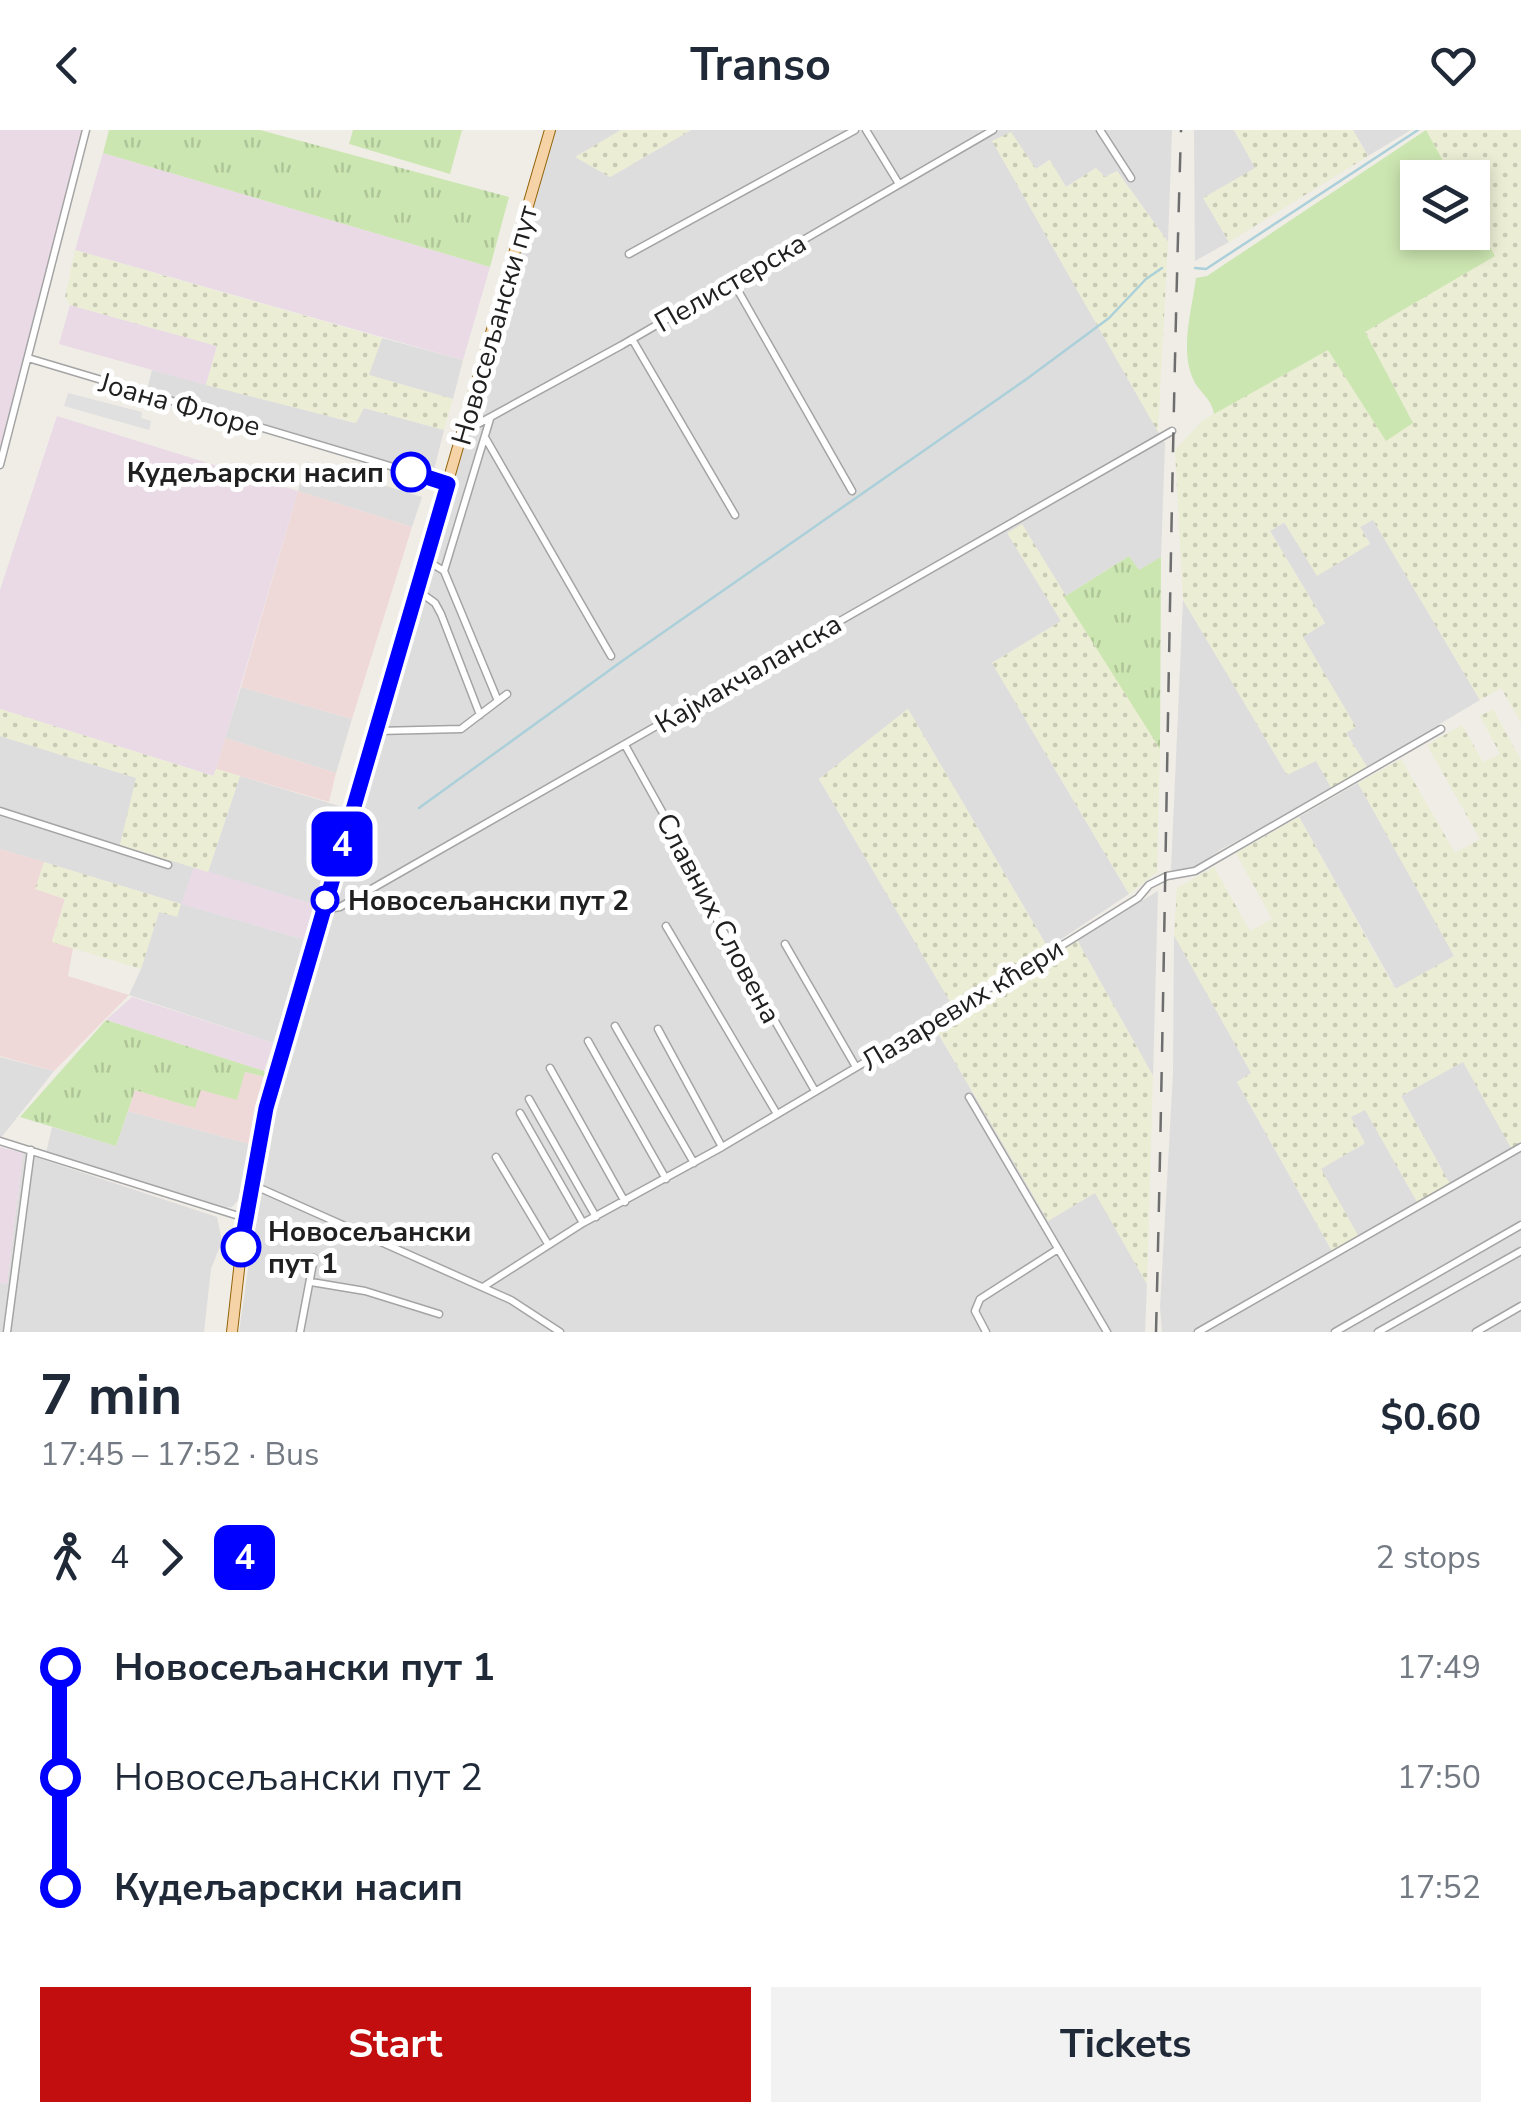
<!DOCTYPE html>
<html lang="en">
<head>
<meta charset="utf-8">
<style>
  :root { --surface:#fff; --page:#f2f2f3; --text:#1f2937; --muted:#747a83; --accent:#c30e0f }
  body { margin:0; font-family:"Nunito Sans",sans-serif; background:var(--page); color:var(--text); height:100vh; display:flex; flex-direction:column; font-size:38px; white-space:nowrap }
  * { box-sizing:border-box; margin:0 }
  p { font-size:32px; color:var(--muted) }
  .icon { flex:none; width:55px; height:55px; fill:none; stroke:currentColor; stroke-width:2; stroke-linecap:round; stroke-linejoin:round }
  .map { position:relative; height:1202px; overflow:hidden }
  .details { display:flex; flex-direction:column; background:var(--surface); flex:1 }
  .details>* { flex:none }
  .badge { padding:0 20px; border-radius:15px; font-size:35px; line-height:65px }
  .tools { position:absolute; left:1400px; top:30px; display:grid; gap:20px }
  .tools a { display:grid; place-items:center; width:90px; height:90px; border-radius:0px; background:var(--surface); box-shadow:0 5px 15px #0003; font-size:50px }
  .map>.badge { position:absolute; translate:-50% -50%; box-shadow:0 0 0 5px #fff }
  .legs { display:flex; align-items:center; gap:15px; height:110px; padding:0 40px; font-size:32px }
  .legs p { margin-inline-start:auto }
  .headline { display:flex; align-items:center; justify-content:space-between; height:170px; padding:0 40px }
  h1 { font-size:55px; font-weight:700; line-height:75px }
  .button { display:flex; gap:20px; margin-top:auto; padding:20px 40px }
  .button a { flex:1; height:115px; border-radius:0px; background:var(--accent); color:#fff; font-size:40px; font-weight:700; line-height:115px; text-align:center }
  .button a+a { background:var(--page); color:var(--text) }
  ul { padding:0 40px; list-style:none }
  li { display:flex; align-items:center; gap:35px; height:110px; font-size:38px }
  li i { display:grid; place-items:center; width:15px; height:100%; margin:0 12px; background:currentColor }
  li i::after { content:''; width:25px; height:25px; margin:-12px; border:8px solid; border-radius:50%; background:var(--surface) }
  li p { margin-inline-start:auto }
  li:first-child i { background:linear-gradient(#0000 50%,currentColor 0) }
  li:last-child i { background:linear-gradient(currentColor 50%,#0000 0) }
  header { display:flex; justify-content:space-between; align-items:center; height:130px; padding:0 40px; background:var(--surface); font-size:45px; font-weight:700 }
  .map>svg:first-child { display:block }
  .residential { fill:#dedddd }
  .commercial { fill:#efd9d8 }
  .industrial { fill:#e9dae6 }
  .farmland { fill:url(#farmland-dots) }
  .grass { fill:url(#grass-tufts) }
  .garden { fill:#cce6b1 }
  .parking { fill:#e0e0e0 }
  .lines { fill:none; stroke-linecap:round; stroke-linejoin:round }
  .stream { stroke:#abd0da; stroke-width:2.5 }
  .minor-casing { stroke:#a4a4a4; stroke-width:9 }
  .primary-casing { stroke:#92640a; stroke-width:12 }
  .minor { stroke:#fff; stroke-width:6 }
  .primary { stroke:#f6d3a7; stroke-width:10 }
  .rail { stroke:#6e6e6e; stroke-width:2.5; stroke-dasharray:20 20; stroke-linecap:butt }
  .line-1-casing { stroke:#fff; stroke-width:22 }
  .line-1 { stroke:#00f; stroke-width:15 }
  .stop-1-dot { fill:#fff; stroke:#00f; stroke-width:5 }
  .labels { text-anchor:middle; stroke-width:10; stroke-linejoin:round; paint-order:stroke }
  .street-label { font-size:28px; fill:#202020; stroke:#fff }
  .stop-label { font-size:28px; font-weight:bold; fill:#202020; stroke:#fff; text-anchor:start }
</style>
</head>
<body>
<header><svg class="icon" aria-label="back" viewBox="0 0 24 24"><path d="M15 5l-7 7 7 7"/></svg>Transo<svg class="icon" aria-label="heart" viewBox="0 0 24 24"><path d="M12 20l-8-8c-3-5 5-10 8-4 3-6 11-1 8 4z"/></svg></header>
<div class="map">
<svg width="1521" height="1202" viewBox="0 0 1521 1202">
  <defs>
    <pattern id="farmland-dots" width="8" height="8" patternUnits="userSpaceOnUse" patternTransform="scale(2.5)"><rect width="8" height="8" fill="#ebedd4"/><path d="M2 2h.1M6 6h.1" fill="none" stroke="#c9cbb6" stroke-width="1.8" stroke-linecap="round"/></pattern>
    <pattern id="grass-tufts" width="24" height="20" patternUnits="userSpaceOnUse" patternTransform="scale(2.5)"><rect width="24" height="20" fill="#cce6b1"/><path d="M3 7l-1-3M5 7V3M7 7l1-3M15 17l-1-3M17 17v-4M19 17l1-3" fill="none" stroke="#afc598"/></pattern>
  </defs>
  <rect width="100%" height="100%" fill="#f0ede7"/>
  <path class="residential" d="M 556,0 L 621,0 L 576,27 L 610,47 L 691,0 L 1172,0 L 1168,112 L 1117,41 L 1105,47 L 1096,38 L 1066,57 L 1049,30 L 1036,39 L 1097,193 L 1165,313 L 1161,427 L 1139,441 L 1129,426 L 1064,467 L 1022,395 L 1008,403 L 1061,491 L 992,533 L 1129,764 L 1048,818 L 908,579 L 819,649 L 958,884 L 934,897 L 1049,1090 L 1095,1062 L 1147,1154 L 1145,1202 L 239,1202 L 264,1027 L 276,980 L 495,202 Z
    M 1194,0 L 1234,0 L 1256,38 L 1204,68 L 1229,112 L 1195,131 Z
    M 1353,0 L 1411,0 L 1368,26 Z
    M 382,208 L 463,230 L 453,269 L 368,245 Z
    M 152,240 L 355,293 L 364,278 L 444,300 L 433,344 L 147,260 Z
    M 307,332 L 422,367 L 412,397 L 298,361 Z
    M 1373,389 L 1480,570 L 1367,637 L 1346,602 L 1355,596 L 1302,507 L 1325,493 L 1270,401 L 1285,392 L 1370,413 L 1360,397 Z
    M 1183,470 L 1287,644 L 1316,630 L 1332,659 L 1220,720 L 1190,742 L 1171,740 Z
    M 241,557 L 352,589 L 336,643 L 225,608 Z
    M 0,606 L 137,648 L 120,715 L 194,737 L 182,774 L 306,810 L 273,913 L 129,865 L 141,839 L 159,782 L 181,774 L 0,719 Z
    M 240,646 L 346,678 L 316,775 L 208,742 Z
    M 1358,653 L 1455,826 L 1396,859 L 1299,687 Z
    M 1158,761 L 1153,946 L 1077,810 Z
    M 1174,805 L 1252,943 L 1237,952 L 1332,1121 L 1321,1038 L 1364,1014 L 1350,987 L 1365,979 L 1449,1053 L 1401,966 L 1463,931 L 1511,1017 L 1521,1012 L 1521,1202 L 1162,1202 L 1160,1177 L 1173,943 Z
    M 0,927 L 54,941 L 0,1009 Z
    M 128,981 L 250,1014 L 239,1069 L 232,1077 L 222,1078 L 46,1023 L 52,997 L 116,1016 Z
    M 23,1023 L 217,1087 L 222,1111 L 211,1139 L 204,1202 L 0,1202 L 0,1153 L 7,1154 Z"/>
  <path class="commercial" d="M 298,361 L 412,397 L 352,589 L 241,557 Z
    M 225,608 L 336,643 L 329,672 L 216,639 Z
    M 0,719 L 44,732 L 36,759 L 65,769 L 52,811 L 73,818 L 68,846 L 129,865 L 54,941 L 0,926 Z
    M 245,942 L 266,947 L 250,1014 L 128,981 L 135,960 L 195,978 L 200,960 Z"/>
  <path class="industrial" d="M 0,0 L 84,0 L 0,322 Z
    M 103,23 L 490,137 L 463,230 L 75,120 Z
    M 70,175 L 217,216 L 206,255 L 59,214 Z
    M 57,286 L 298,361 L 214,646 L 0,579 L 0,460 Z
    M 194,737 L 316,775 L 306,810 L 181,774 Z
    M 132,867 L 273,913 L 264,941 L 106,890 Z
    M 0,1017 L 23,1023 L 7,1154 L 0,1153 Z"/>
  <path class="farmland" d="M 621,0 L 691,0 L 610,47 L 575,27 Z
    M 1234,0 L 1353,0 L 1368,26 L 1229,112 L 1203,68 L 1255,38 Z
    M 1426,0 L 1521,0 L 1521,593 L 1501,558 L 1480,570 L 1373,390 L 1360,397 L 1370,414 L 1317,446 L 1284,392 L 1270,401 L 1325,493 L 1303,507 L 1356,597 L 1346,603 L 1367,637 L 1332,659 L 1316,631 L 1287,645 L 1183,470 L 1175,320 L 1203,290 L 1328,220 L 1386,310 L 1413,293 L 1365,202 L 1494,126 L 1473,86 L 1472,48 L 1452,47 Z
    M 1011,2 L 1036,39 L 1050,30 L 1066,57 L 1096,38 L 1105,47 L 1117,41 L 1168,112 L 1158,302 L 992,11 Z
    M 75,120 L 382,208 L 369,245 L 453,269 L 444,300 L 364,278 L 356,293 L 206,255 L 217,216 L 70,175 L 65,167 Z
    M 1022,394 L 1160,619 L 1157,742 L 1129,764 L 992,533 L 1061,491 L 1007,403 Z
    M 0,579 L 213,646 L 216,639 L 240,646 L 208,742 L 120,715 L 136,648 L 0,606 Z
    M 908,579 L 1048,818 L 952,875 L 819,649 Z
    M 1493,579 L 1521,630 L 1521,1012 L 1511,1018 L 1463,932 L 1401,966 L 1450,1054 L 1417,1072 L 1365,980 L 1351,987 L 1365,1013 L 1321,1039 L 1359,1107 L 1332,1121 L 1237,952 L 1251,943 L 1174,805 L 1177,758 L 1214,737 L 1250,801 L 1272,789 L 1236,723 L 1299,687 L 1395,859 L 1454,826 L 1358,653 L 1401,629 L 1455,723 L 1480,709 L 1427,615 L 1462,595 L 1483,632 L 1500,624 L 1480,586 Z
    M 44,732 L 181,774 L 177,787 L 159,782 L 141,839 L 52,812 L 65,769 L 35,759 Z
    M 1077,810 L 1153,946 L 1147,1154 L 1095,1063 L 1048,1091 L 934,896 Z"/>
  <path class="grass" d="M 109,0 L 260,0 L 509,67 L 490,137 L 103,23 Z
    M 353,0 L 462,0 L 450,44 L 349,14 Z
    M 1129,426 L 1139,440 L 1161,427 L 1160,619 L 1064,467 Z
    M 106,890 L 264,941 L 266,947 L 245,942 L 237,970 L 201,960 L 195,978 L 135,960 L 116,1016 L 20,987 Z"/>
  <path class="garden" d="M 1426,0 L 1452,47 L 1418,48 L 1418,102 L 1472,102 L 1473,86 L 1495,126 L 1365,202 L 1413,293 L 1386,311 L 1328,220 L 1214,284 C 1212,269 1200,263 1194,251 C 1179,221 1192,179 1196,148 L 1207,146 Z"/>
  <path class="parking" d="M 68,263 L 142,282 L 141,288 L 151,291 L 149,300 L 64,276 Z"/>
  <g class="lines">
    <path class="stream" d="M 1195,138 L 1206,139 L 1418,0
      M 419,678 L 625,529 L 1028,248 L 1109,188 L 1146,149 L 1162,138"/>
    <defs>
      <path id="minor" d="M 866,0 L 899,54
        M 1100,0 L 1131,48
        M 629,124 L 855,0
        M 732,150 L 852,361
        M 632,209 L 735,385
        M 28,228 L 447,353
        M 465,301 L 622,215 L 993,0
        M 486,309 L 611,526
        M 0,335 L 86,0
        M 426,430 L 444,441 L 490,289
        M 444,441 L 498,571
        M 417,460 L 435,473 L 441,484 L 480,585
        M 377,601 L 461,599 L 507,564
        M 625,615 L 694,739 L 701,762 L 815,961
        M 0,681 L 168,735
        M 323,780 L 340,777 L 1172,301
        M 666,796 L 777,984
        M 785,814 L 856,937
        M 615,896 L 694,1033
        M 658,899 L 722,1017
        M 588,911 L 666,1049
        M 550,938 L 625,1072
        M 969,967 L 1107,1202
        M 529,969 L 596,1087
        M 520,983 L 583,1093
        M 0,1011 L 245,1088
        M 496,1027 L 548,1114
        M 253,1055 L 511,1170 L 560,1202
        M 311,1152 L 365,1161 L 439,1184
        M 483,1157 L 583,1093 L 722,1017 L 1069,811 L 1138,768 L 1149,755 L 1167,746 L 1195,741 L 1441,599
        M 7,1202 L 31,1020
        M 300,1202 L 314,1128
        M 986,1202 L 975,1181 L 980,1169 L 1058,1119
        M 1198,1202 L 1521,1017
        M 1335,1202 L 1521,1095
        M 1378,1202 L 1521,1121
        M 1476,1202 L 1521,1176"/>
      <path id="primary" d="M 232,1202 L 243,1104 L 266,978 L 550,0"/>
    </defs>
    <use href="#minor" class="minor-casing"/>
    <use href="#primary" class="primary-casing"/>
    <use href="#minor" class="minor"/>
    <use href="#primary" class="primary"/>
    <path class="rail" d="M 1156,1202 C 1166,801 1169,401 1181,0"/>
  </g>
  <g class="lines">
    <defs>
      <path id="line-1" d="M 241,1117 L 266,978 L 448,354 L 411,342"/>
    </defs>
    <use href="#line-1" class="line-1-casing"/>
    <use href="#line-1" class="line-1"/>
  </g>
  <g class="stop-1-dot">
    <circle cx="411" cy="342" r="18"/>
    <circle cx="325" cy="770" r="12"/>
    <circle cx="241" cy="1117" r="18"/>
  </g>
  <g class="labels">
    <g class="street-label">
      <text transform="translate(730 152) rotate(-30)" y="10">Пелистерска</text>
      <text transform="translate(494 195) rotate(-74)" y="10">Новосељански пут</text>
      <text transform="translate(180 274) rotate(16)" y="10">Јоана Флоре</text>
      <text transform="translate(748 543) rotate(-30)" y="10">Кајмакчаланска</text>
      <text transform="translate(719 788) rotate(62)" y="10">Славних Словена</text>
      <text transform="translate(962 874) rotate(-31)" y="10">Лазаревих кћери</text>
    </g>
    <g class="stop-label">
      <text x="384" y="352" text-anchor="end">Кудељарски насип</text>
      <text x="348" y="780">Новосељански пут 2</text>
      <text x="268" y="1111">Новосељански<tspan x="268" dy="32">пут 1</tspan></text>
    </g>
  </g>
</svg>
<div class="tools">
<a><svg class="icon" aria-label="layers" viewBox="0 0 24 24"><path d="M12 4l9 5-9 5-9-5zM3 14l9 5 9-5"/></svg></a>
</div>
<b class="badge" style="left:342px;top:714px;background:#00f;color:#fff">4</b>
</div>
<section class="details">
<div class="headline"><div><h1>7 min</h1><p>17:45 – 17:52 · Bus</p></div><b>$0.60</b></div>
<div class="legs"><svg class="icon" aria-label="walk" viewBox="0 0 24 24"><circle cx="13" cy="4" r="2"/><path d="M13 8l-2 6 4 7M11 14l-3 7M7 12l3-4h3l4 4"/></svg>4<svg class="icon" aria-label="forward" viewBox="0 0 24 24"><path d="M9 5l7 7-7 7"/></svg><b class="badge" style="background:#00f;color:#fff">4</b><p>2 stops</p></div>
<ul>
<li><i style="color:#00f"></i><b>Новосељански пут 1</b><p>17:49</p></li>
<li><i style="color:#00f"></i><span>Новосељански пут 2</span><p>17:50</p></li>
<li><i style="color:#00f"></i><b>Кудељарски насип</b><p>17:52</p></li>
</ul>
<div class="button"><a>Start</a><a>Tickets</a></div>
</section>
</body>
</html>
